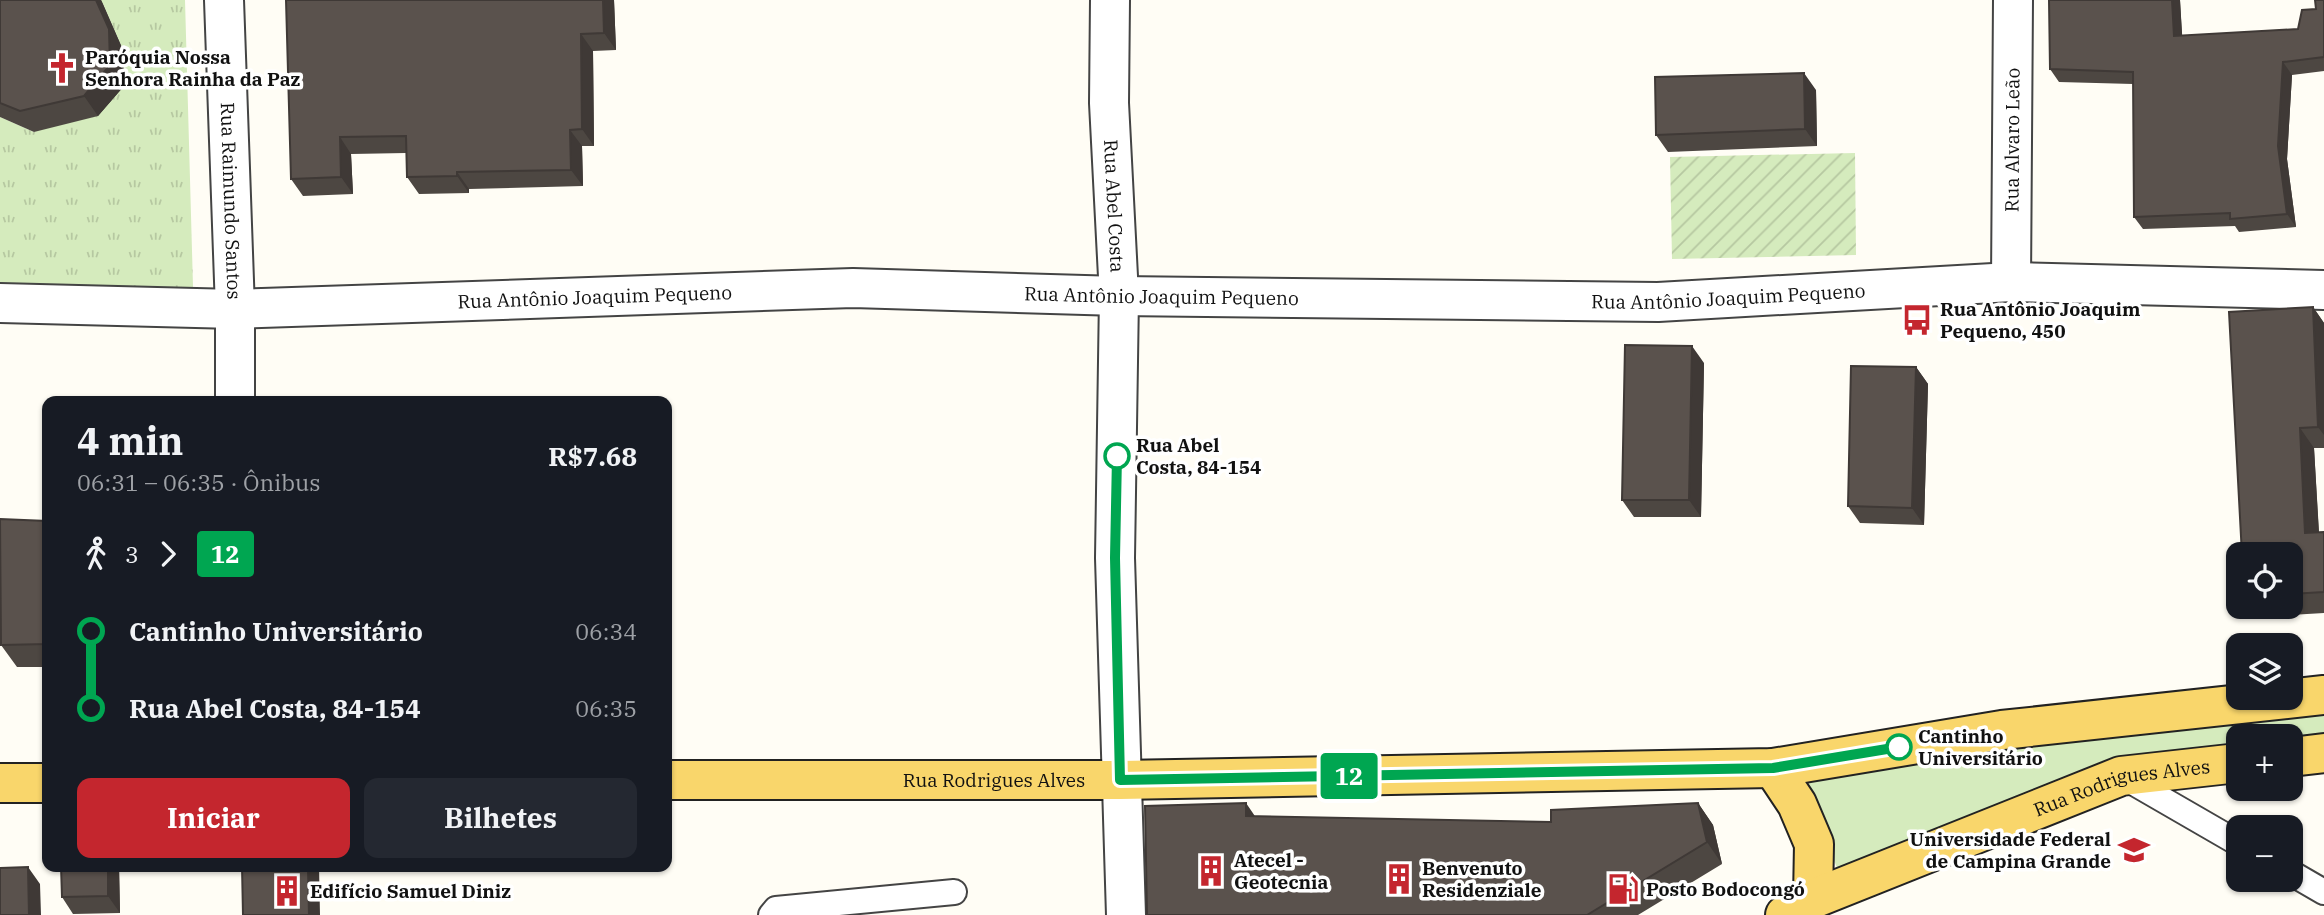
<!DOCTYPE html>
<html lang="pt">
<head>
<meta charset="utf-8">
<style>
  :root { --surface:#171b24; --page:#242831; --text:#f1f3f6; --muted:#9ea1a6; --accent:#c4262e }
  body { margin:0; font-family:"IBM Plex Serif",serif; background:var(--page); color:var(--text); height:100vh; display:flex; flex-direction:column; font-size:26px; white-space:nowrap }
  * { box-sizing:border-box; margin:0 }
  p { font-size:23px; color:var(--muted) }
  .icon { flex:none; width:38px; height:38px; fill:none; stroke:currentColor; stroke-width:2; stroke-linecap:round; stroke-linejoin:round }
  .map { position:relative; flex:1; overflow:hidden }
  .panel { position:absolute; left:42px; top:396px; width:630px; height:476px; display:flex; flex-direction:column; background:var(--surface); border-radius:14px; box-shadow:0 2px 5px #0004 }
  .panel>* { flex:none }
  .badge { padding:0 14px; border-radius:5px; font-size:24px; line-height:46px }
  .tools { position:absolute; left:2226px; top:542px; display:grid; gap:14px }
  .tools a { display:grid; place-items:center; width:77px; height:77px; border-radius:14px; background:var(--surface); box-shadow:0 2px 5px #0004; font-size:35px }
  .map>.badge { position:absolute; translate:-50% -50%; box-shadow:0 0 0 4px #fff }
  .legs { display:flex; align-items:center; gap:10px; height:77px; padding:0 35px; font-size:23px }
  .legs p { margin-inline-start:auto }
  .summary { display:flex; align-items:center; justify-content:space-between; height:119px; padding:0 35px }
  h1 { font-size:38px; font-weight:700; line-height:52px }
  .cta { display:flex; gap:14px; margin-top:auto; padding:14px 35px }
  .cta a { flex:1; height:80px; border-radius:14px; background:var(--accent); color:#fff; font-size:28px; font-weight:700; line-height:80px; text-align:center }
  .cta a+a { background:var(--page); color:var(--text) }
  ul { padding:0 35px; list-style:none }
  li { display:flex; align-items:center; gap:24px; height:77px; font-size:26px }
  li i { display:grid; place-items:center; width:10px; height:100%; margin:0 9px; background:currentColor }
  li i::after { content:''; width:18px; height:18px; margin:-9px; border:5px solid; border-radius:50%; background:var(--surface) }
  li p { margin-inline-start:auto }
  li:first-child i { background:linear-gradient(#0000 50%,currentColor 0) }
  li:last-child i { background:linear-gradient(currentColor 50%,#0000 0) }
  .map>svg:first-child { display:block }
  .grass { fill:#d5ebbd }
  .park { fill:url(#park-tufts) }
  .garden { fill:url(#garden-furrows) }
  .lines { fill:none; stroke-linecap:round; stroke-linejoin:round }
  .lane-casing { stroke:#444; stroke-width:28 }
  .street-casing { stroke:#444; stroke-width:42 }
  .primary-casing { stroke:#222; stroke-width:42 }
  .lane { stroke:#fff; stroke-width:24 }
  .street { stroke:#fff; stroke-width:38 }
  .primary { stroke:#f9d66b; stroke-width:38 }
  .wall { fill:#4d4742 }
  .shaded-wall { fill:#3f3936 }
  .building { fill:#5a524d; stroke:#3f3936; stroke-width:2 }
  .line-1-casing { stroke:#fff; stroke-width:16 }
  .line-1 { stroke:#00a651; stroke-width:10 }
  .stop-1-dot { fill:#fff; stroke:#00a651; stroke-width:3.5 }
  .labels { text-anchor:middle; stroke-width:7; stroke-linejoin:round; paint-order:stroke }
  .poi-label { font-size:19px; font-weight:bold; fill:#111; stroke:#fff; text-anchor:start }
  .street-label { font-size:19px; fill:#111; stroke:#fff }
  .stop-label { font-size:19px; font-weight:bold; fill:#111; stroke:#fff; text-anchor:start }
</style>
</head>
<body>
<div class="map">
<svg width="2324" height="915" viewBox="0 0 2324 915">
  <defs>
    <pattern id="park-tufts" width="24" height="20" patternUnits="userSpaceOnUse" patternTransform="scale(1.75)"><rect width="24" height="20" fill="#d5ebbd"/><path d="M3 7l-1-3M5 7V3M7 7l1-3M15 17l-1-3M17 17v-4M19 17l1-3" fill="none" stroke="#b6c8a1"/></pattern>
    <pattern id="garden-furrows" width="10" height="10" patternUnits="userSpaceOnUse" patternTransform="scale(1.75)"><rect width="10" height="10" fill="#d5ebbd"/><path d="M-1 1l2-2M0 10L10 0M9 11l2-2" fill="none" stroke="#b6c8a1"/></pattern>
  </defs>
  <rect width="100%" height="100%" fill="#fffdf5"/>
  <path class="grass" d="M 2324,710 L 2324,743 L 2291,747 L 2291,737 L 2238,737 L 2238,753 L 1841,877 L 1801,783 L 1988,747 Z"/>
  <path class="park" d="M 91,0 L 185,0 L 194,322 L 0,322 L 0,117 L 34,132 L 124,86 L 123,50 L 103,4 Z"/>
  <path class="garden" d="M 1855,153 L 1856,255 L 1672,259 L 1670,157 Z"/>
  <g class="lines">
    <defs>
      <path id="lane" d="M 2122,776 L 2238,843
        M 2291,873 L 2324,892
        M 771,915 L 776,909 L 954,892"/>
      <g id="street">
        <path id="s1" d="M 224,0 L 235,309 L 235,401"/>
        <path id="s2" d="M 1110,0 L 1109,103 L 1119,296 L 1115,558 L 1126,915"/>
        <path id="s3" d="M 2011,282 L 2013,0"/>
        <path id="s4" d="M 0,303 L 235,309 L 853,288 L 1119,296 L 1658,302 L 2011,282 L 2324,290"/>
      </g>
      <g id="primary">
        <path d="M 2291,757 L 2324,753"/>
        <path d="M 1773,768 L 1797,804 L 1814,844 L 1813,899"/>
        <path id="s5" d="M 667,780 L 1120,780 L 1773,768 L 2002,730 L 2324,695"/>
        <path d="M 0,783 L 47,783"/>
        <path id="s6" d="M 1785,915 L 1813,899 L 2121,776 L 2238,763"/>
      </g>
    </defs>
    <use href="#lane" class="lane-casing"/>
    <use href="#street" class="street-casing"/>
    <use href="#primary" class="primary-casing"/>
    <use href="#lane" class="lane"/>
    <use href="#street" class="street"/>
    <use href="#primary" class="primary"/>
  </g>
  <path class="wall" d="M 0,0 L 101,0 L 123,50 L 124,86 L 98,116 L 34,132 L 0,117 Z
    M 286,0 L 614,0 L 616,50 L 593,51 L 594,146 L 582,146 L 583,186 L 469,189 L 469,193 L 419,194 L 407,177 L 406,153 L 351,154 L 353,194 L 303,196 L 291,179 Z
    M 2049,0 L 2180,0 L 2182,36 L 2298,29 L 2324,0 L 2324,71 L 2292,75 L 2287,159 L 2296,227 L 2239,232 L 2235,226 L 2143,229 L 2134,217 L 2133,84 L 2059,82 L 2050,69 Z
    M 1816,90 L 1817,146 L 1668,152 L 1656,135 Z
    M 2313,307 L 2324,323 L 2324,448 L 2314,448 L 2319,532 L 2324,532 L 2324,613 L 2258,617 L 2251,607 L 2291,607 L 2291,555 L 2242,555 Z
    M 1704,363 L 1701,517 L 1634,517 L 1622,500 Z
    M 1916,367 L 1928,384 L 1924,525 L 1860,523 L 1848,506 Z
    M 0,519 L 47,521 L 47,667 L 17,667 L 1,645 Z
    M 1698,803 L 1713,825 L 1722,864 L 1638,915 L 1147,915 L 1255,816 L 1551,822 Z
    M 61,866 L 119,866 L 120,913 L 73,914 L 62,897 Z"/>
  <path class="shaded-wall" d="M 96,0 L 101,0 L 103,4 L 123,50 L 124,86 L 98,116 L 84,96 Z
    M 603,0 L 614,0 L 616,50 L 604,33 Z
    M 2172,0 L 2180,0 L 2183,49 L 2174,36 Z
    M 581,34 L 593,51 L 594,146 L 582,129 Z
    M 2283,62 L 2292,75 L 2287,159 L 2296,227 L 2287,214 L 2278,146 Z
    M 1804,73 L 1816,90 L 1817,146 L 1805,129 Z
    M 570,130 L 582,146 L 583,186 L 571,170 Z
    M 340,137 L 351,154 L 353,194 L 341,177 Z
    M 457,172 L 469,189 L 469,193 L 457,176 Z
    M 2313,307 L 2324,323 L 2324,435 L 2318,427 Z
    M 1692,346 L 1704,363 L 1701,517 L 1689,500 Z
    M 1916,367 L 1928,384 L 1924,525 L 1912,508 Z
    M 2300,428 L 2314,448 L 2320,553 L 2305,533 Z
    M 1246,803 L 1261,825 L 1246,816 Z
    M 1698,803 L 1713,825 L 1722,864 L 1707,842 Z
    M 108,866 L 119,866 L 120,913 L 108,896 Z
    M 308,866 L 319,866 L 320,915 L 309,915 Z
    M 28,867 L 40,884 L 41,915 L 29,915 Z"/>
  <path class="building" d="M 0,0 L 96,0 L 109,29 L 110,65 L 84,96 L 20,111 L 0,103 Z
    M 286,0 L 603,0 L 604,33 L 581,34 L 582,129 L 570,130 L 571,170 L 457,172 L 457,176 L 407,177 L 406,136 L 340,137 L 341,177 L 291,179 Z
    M 2049,0 L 2172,0 L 2174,36 L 2298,29 L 2302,10 L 2316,9 L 2315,0 L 2324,0 L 2324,57 L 2283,62 L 2278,146 L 2287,214 L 2230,219 L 2230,213 L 2134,217 L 2133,72 L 2050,69 Z
    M 1804,73 L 1805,129 L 1656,135 L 1655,77 Z
    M 2313,307 L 2318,427 L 2300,428 L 2305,533 L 2324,532 L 2324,592 L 2291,594 L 2291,555 L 2242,555 L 2229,312 Z
    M 1625,345 L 1692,346 L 1689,500 L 1622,500 Z
    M 1851,366 L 1916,367 L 1912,508 L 1848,506 Z
    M 0,519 L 47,521 L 47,644 L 1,645 Z
    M 1246,803 L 1246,816 L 1551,822 L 1551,810 L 1698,803 L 1707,842 L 1587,915 L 1147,915 L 1145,806 Z
    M 61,866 L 108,866 L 108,896 L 62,897 Z
    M 242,866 L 308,866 L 309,915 L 243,915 Z
    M 28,867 L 29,915 L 0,915 L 0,868 Z"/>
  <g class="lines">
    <defs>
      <path id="line-1" d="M 1117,456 L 1115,558 L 1120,780 L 1773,768 L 1899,747"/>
    </defs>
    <use href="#line-1" class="line-1-casing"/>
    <use href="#line-1" class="line-1"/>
  </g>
  <defs>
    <symbol id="church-bare" viewBox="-9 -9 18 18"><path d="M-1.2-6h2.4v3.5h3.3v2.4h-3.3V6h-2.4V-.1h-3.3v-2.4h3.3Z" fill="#c4262e" stroke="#fff" stroke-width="2.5" paint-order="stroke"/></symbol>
    <symbol id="bus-bare" viewBox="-9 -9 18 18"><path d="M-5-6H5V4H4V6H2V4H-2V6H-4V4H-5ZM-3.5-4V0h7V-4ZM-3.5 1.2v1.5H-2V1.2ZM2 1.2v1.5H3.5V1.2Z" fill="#c4262e" stroke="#fff" stroke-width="2.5" paint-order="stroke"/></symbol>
    <symbol id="university-bare" viewBox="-9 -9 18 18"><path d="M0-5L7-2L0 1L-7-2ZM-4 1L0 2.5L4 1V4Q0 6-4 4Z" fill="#c4262e" stroke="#fff" stroke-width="2.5" paint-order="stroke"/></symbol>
    <symbol id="building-bare" viewBox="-9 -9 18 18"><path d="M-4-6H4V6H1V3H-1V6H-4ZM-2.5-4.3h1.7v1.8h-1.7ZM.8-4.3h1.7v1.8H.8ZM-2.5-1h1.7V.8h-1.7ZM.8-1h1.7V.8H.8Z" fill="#c4262e" stroke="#fff" stroke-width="2.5" paint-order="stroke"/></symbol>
    <symbol id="fuel-bare" viewBox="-9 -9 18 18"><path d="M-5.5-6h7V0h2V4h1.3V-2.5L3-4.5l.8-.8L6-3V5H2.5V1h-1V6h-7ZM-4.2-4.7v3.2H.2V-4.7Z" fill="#c4262e" stroke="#fff" stroke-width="2.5" paint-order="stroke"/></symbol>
  </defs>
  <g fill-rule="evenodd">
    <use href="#church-bare" x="40" y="46" width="44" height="44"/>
    <use href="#bus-bare" x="1895" y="298" width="44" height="44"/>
    <use href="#university-bare" x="2112" y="828" width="44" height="44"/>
    <use href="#building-bare" x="1189" y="849" width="44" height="44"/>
    <use href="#building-bare" x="1377" y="857" width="44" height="44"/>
    <use href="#fuel-bare" x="1601" y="867" width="44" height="44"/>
    <use href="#building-bare" x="265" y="869" width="44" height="44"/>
  </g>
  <g class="stop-1-dot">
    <circle cx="1117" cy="456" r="12"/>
    <circle cx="1899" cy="747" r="12"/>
  </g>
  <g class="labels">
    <g class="poi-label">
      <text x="85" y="64">Paróquia Nossa<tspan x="85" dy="22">Senhora Rainha da Paz</tspan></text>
      <text x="1940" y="316">Rua Antônio Joaquim<tspan x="1940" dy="22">Pequeno, 450</tspan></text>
      <text x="2111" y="846" text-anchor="end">Universidade Federal<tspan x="2111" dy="22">de Campina Grande</tspan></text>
      <text x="1234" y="867">Atecel -<tspan x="1234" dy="22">Geotecnia</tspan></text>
      <text x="1422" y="875">Benvenuto<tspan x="1422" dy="22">Residenziale</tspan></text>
      <text x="1646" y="896">Posto Bodocongó</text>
      <text x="310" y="898">Edifício Samuel Diniz</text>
    </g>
    <g class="street-label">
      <text dy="7" stroke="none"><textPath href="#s3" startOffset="142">Rua Alvaro Leão</textPath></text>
      <text dy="7" stroke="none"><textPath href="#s1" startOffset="201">Rua Raimundo Santos</textPath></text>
      <text dy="7" stroke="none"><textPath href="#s2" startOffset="206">Rua Abel Costa</textPath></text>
      <text dy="7" stroke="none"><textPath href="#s4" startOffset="1729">Rua Antônio Joaquim Pequeno</textPath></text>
      <text dy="7" stroke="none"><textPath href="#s4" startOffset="1162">Rua Antônio Joaquim Pequeno</textPath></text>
      <text dy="7" stroke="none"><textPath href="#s4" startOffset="595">Rua Antônio Joaquim Pequeno</textPath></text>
      <text dy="7" stroke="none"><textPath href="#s5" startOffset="327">Rua Rodrigues Alves</textPath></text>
      <text dy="7" stroke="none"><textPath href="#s6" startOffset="362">Rua Rodrigues Alves</textPath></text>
    </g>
    <g class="stop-label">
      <text x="1136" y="452">Rua Abel<tspan x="1136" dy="22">Costa, 84-154</tspan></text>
      <text x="1918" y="743">Cantinho<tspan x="1918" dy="22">Universitário</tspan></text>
    </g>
  </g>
</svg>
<div class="tools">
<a><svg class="icon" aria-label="locate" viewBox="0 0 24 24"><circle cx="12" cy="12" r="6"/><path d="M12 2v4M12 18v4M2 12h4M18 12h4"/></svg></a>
<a><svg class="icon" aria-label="layers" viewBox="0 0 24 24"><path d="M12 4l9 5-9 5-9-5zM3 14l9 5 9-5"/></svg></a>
<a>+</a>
<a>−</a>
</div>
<b class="badge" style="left:1349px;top:776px;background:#00a651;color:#fff">12</b>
<section class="panel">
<div class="summary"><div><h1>4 min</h1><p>06:31 – 06:35 · Ônibus</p></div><b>R$7.68</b></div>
<div class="legs"><svg class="icon" aria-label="walk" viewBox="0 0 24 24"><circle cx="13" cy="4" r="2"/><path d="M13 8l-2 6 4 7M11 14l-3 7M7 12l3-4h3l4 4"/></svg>3<svg class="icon" aria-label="forward" viewBox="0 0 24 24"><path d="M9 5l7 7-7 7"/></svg><b class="badge" style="background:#00a651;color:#fff">12</b></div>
<ul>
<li><i style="color:#00a651"></i><b>Cantinho Universitário</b><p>06:34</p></li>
<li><i style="color:#00a651"></i><b>Rua Abel Costa, 84-154</b><p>06:35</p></li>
</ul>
<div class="cta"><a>Iniciar</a><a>Bilhetes</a></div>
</section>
</div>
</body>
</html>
